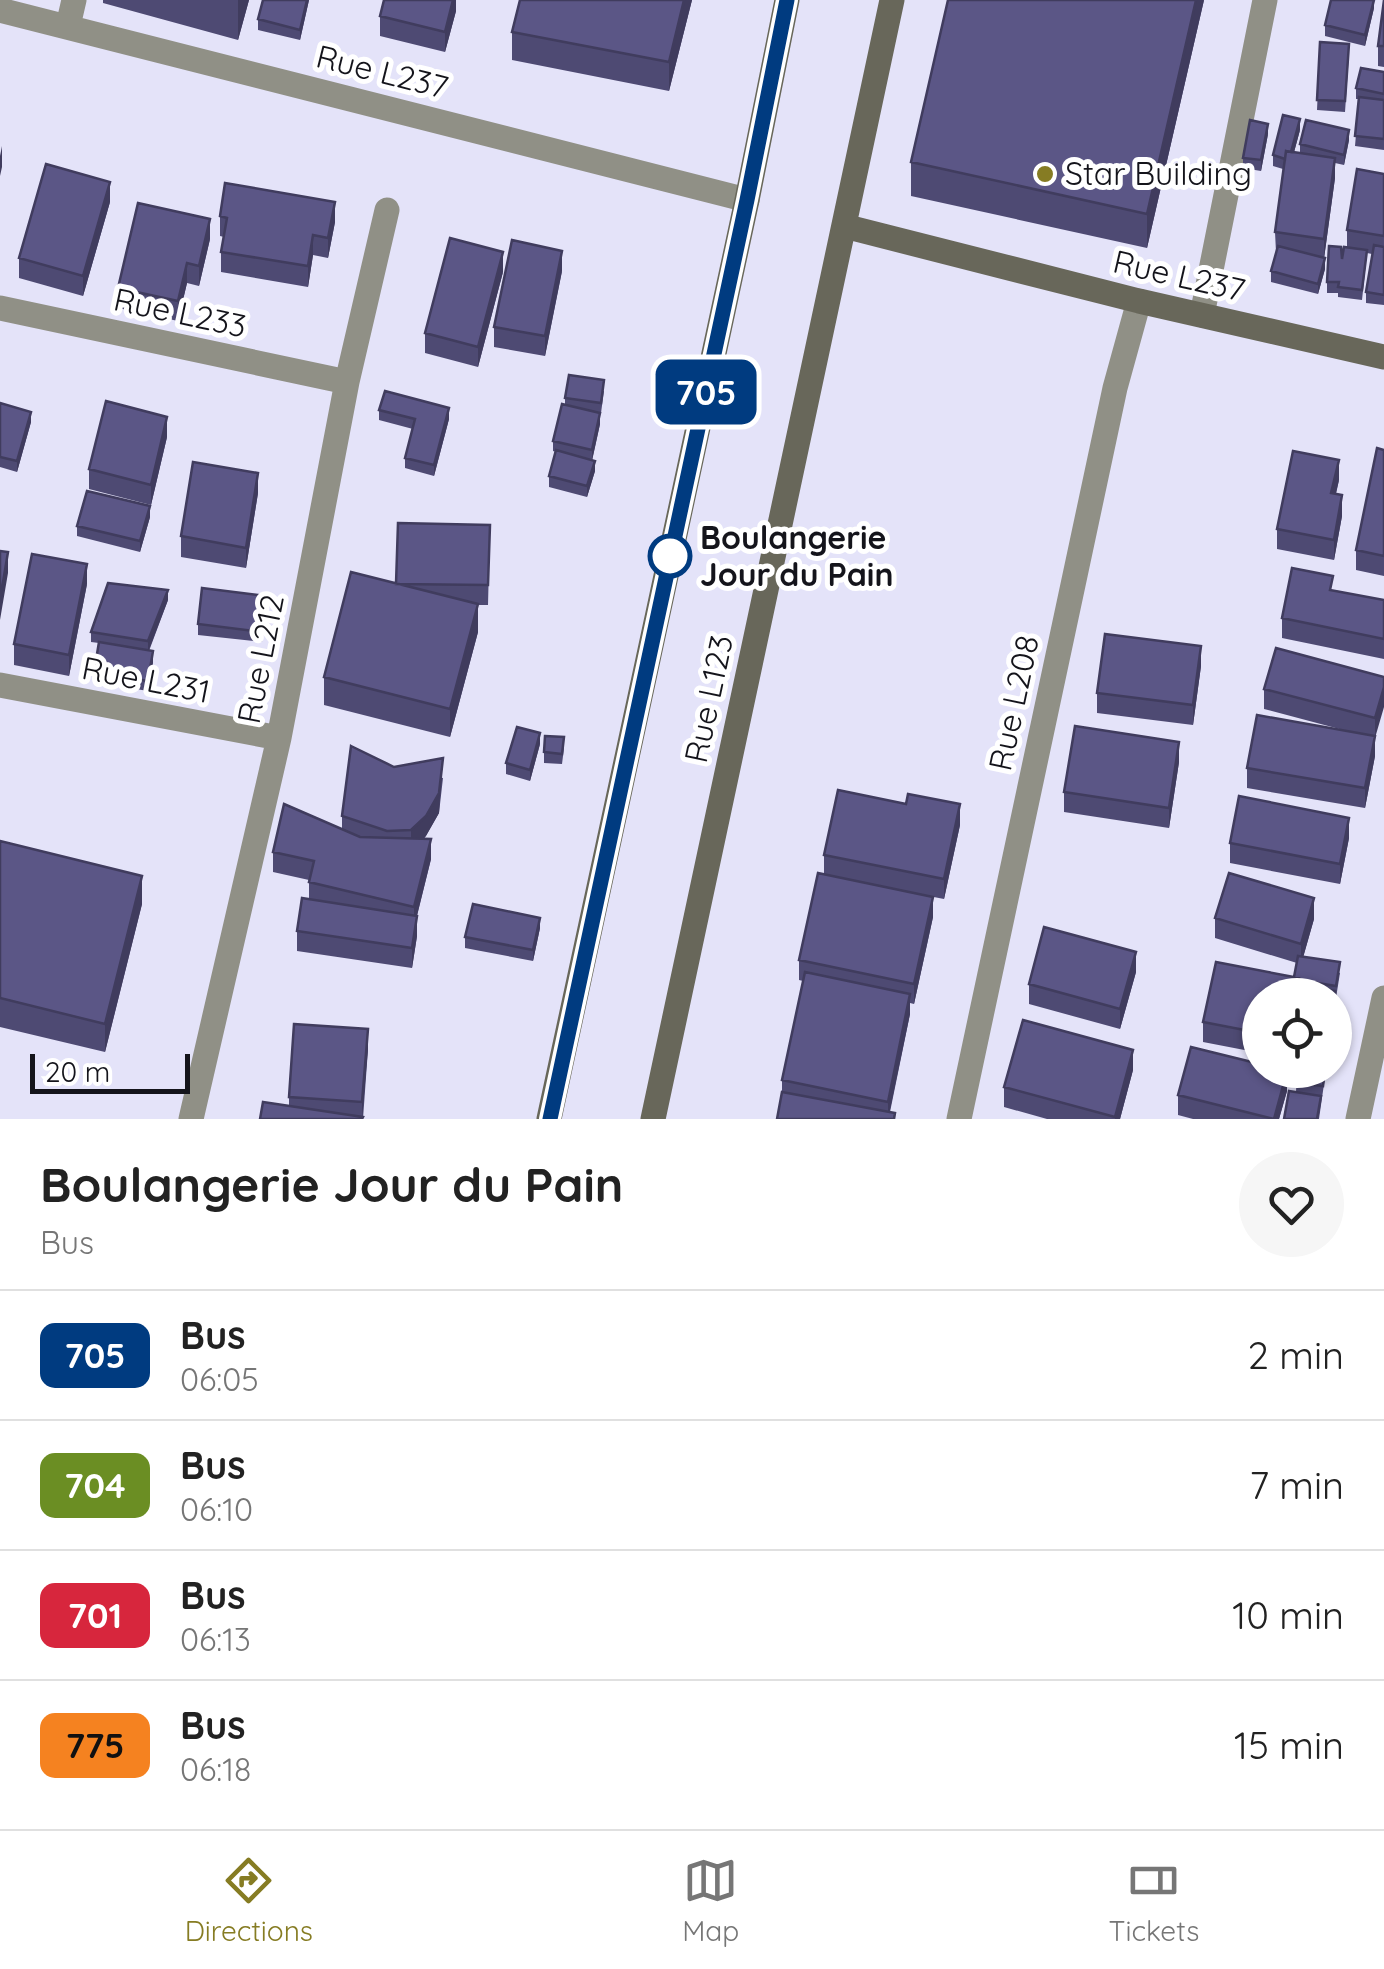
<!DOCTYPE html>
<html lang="en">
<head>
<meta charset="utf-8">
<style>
  :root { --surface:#fff; --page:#f6f6f6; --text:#222; --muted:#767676; --line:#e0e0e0; --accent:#867c23 }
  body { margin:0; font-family:Quicksand,sans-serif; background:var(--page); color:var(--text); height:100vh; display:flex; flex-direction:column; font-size:38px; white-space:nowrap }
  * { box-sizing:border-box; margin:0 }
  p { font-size:32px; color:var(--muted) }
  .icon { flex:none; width:55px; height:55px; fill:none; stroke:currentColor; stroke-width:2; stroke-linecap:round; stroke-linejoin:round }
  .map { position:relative; height:1119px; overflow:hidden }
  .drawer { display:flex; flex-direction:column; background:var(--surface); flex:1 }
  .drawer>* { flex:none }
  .badge { padding:0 20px; border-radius:15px; font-size:35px; line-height:65px }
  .controls { position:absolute; left:1242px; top:978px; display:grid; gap:20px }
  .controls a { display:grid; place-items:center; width:110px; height:110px; border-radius:50%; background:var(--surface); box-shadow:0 2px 8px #0004; font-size:50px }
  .scale { position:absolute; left:30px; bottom:25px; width:160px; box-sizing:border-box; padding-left:10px; border:5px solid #14141b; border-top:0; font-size:28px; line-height:35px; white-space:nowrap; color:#14141b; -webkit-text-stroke:8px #fff; paint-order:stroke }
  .map>.badge { position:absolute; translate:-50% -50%; box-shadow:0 0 0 5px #fff }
  .round { display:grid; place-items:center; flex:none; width:105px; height:105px; border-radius:52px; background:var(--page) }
  .headline { display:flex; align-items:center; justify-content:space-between; height:170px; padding:0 40px }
  h1 { font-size:48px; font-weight:700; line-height:75px }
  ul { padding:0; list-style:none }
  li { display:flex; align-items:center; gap:30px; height:130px; padding:0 40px; border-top:2px solid var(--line) }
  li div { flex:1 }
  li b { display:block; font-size:38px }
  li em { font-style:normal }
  li .badge { min-width:110px; font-weight:700; text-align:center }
  .menu { display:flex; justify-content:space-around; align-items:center; height:140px; border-top:2px solid var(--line); background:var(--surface); font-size:28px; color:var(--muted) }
  .menu a { display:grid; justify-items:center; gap:5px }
  .menu .current { color:var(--accent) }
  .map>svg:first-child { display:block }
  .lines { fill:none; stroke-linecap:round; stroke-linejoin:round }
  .street { stroke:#909086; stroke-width:25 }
  .secondary { stroke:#68675a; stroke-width:25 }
  .wall { fill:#4e4a73 }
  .shaded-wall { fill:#403c5e }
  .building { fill:#5b5686; stroke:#403c5e; stroke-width:2.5 }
  .line-casing { stroke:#fff; stroke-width:22 }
  .line { stroke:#003b80; stroke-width:15 }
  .poi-dot { fill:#867c23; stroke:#fff; stroke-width:4 }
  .stop-dot { fill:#fff; stroke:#003b80; stroke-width:5 }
  .labels { text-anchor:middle; stroke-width:10; stroke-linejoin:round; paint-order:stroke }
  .street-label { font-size:32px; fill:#14141b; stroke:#fff }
  .poi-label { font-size:32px; fill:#14141b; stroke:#fff; text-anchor:start }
  .stop-label { font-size:32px; font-weight:bold; fill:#14141b; stroke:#fff; text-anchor:start }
</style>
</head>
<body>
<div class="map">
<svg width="1384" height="1119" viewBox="0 0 1384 1119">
  <rect width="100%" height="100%" fill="#e4e3f9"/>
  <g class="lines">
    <path class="street" d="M 0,10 L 747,200
      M 68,26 L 74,0
      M 0,308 L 347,382
      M 1202,315 L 1265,0
      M 0,685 L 279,738
      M 191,1119 L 279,738 L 347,382 L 387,210
      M 959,1119 L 1115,388 L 1139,301
      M 1358,1119 L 1384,998"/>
    <path class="secondary" d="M 844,226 L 1139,301 L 1384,357
      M 549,1119 L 747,200 L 787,0
      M 653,1119 L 892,0"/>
  </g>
  <path class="wall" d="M 103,0 L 249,0 L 238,40 L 103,3 Z
    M 309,0 L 300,40 L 258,30 L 258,19 Z
    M 456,0 L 456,11 L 445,52 L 380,36 L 380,16 Z
    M 520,0 L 692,0 L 669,91 L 512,60 L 512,32 Z
    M 1204,0 L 1147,248 L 911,196 L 911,162 Z
    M 1384,0 L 1384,67 L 1378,66 L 1378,46 Z
    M 1374,8 L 1365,46 L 1325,36 L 1325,25 Z
    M 1320,42 L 1349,54 L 1345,112 L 1317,110 Z
    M 1384,72 L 1384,150 L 1355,146 L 1359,99 L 1356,99 L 1356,88 Z
    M 1300,130 L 1294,152 L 1300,153 L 1300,144 L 1349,140 L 1344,165 L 1335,163 L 1335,178 L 1324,258 L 1325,269 L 1318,294 L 1271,282 L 1271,271 L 1276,252 L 1275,232 L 1283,169 L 1273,166 L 1273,155 Z
    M 1268,134 L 1261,171 L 1243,168 L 1243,158 Z
    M 1384,174 L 1384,305 L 1366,303 L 1366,292 L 1372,254 L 1367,253 L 1362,300 L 1338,297 L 1338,293 L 1327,293 L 1327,282 L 1342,259 L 1347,248 L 1347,230 Z
    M 110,202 L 83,296 L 19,278 L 19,258 Z
    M 220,216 L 335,222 L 328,258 L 313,255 L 308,287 L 221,272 L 221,252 L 224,237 L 220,236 Z
    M 210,239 L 199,286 L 187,283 L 178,321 L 118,308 L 118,288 Z
    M 562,271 L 545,356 L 494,347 L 494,327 Z
    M 503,272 L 478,367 L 425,353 L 425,333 Z
    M 604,391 L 601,413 L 600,413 L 600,424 L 592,460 L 595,471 L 587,497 L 549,487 L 549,476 L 556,452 L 553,451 L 553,441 L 565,405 L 565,398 Z
    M 0,403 L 31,422 L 17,472 L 0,467 Z
    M 379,410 L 449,419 L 434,476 L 405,468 L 405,458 L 413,429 L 379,420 Z
    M 167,437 L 151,505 L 89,489 L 89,469 Z
    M 1384,450 L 1384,576 L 1356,570 L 1356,550 Z
    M 1339,480 L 1336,494 L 1342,516 L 1334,560 L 1277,549 L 1277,529 Z
    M 258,493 L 246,568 L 181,557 L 181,536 Z
    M 150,517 L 140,552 L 77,536 L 77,526 Z
    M 490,525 L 488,605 L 478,605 L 478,632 L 450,737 L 324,705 L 324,677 L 396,584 Z
    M 87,584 L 69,676 L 14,665 L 14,644 Z
    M 1333,590 L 1384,600 L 1384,659 L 1282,638 L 1282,618 Z
    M 168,600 L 149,651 L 153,662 L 148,691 L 94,682 L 94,672 L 99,643 L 91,642 L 91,632 Z
    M 267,606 L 262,642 L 198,635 L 198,624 Z
    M 1201,666 L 1193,725 L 1097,713 L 1097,693 Z
    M 1384,677 L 1375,738 L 1375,756 L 1365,808 L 1247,788 L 1247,768 L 1347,731 L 1264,709 L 1264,689 Z
    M 540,744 L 530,781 L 506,774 L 506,763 Z
    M 564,748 L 562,764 L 544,763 L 544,752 Z
    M 1179,762 L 1169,828 L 1064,812 L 1064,792 Z
    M 394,767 L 443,778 L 439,813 L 424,839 L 431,859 L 417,916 L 417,936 L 412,968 L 297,951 L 297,931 L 309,899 L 309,880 L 273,872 L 273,852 L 342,829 L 342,816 Z
    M 960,825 L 944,899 L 893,889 L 933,917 L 914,1004 L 910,1003 L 910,1014 L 890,1112 L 895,1119 L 782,1094 L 782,1080 L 803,981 L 799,980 L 799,960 L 824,875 L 824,855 Z
    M 1349,838 L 1340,884 L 1230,863 L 1230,843 Z
    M 0,841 L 142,904 L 105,1052 L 0,1027 Z
    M 1215,918 L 1314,919 L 1303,957 L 1340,973 L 1335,1004 L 1335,995 L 1299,991 L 1299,995 L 1260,995 L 1260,1053 L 1203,1042 L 1203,1022 L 1294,977 L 1297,963 L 1215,938 Z
    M 540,928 L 533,961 L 465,948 L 465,937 Z
    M 1136,972 L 1120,1029 L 1029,1004 L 1029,984 Z
    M 368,1049 L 363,1119 L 289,1106 L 289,1097 Z
    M 1133,1070 L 1120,1119 L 1047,1119 L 1004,1107 L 1004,1087 Z
    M 1297,1070 L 1326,1070 L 1319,1119 L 1284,1119 L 1296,1092 Z
    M 1287,1091 L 1279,1119 L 1193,1119 L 1178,1115 L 1178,1095 Z"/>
  <path class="shaded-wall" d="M 238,0 L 249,0 L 238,40 Z
    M 307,0 L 309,0 L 300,40 L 300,30 Z
    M 453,0 L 456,0 L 456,11 L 445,52 L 445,32 Z
    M 684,0 L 692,0 L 669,91 L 669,62 Z
    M 1196,0 L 1204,0 L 1147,248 L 1147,214 Z
    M 1374,0 L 1374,8 L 1365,46 L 1365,35 Z
    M 1300,119 L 1300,130 L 1289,171 L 1289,160 Z
    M 1268,124 L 1268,134 L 1261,171 L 1261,160 Z
    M 1349,130 L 1349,140 L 1344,165 L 1344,155 Z
    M 2,146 L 2,167 L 0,176 L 0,156 Z
    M 1335,158 L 1335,178 L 1324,259 L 1324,239 Z
    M 110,182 L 110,202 L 83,296 L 83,276 Z
    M 335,202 L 335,222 L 328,258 L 328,238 Z
    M 210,219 L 210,239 L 199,286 L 199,266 Z
    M 313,235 L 313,255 L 308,287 L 308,266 Z
    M 562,251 L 562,271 L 545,356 L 545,336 Z
    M 503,252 L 503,272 L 478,367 L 478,347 Z
    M 1325,258 L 1325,269 L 1318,294 L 1318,284 Z
    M 187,263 L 187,283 L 178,321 L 178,301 Z
    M 449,408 L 449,419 L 434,476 L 434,465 Z
    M 31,412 L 31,422 L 17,472 L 17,461 Z
    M 600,413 L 600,424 L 592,461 L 592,450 Z
    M 167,417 L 167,437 L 151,505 L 151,485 Z
    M 1339,460 L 1339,480 L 1331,513 L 1331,493 Z
    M 595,461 L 595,471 L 587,497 L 587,486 Z
    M 258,473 L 258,493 L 246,568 L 246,548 Z
    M 1342,495 L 1342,516 L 1334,560 L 1334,540 Z
    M 150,506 L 150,517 L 140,552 L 140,541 Z
    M 8,552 L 8,573 L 0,620 L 0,600 Z
    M 87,564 L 87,584 L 69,676 L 69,655 Z
    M 168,590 L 168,600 L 148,652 L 148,641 Z
    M 478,604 L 478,632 L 450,737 L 450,709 Z
    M 1201,646 L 1201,666 L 1193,725 L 1193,705 Z
    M 153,651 L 153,662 L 148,691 L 148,681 Z
    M 1384,687 L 1384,707 L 1375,738 L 1375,718 Z
    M 540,733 L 540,744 L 530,781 L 530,770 Z
    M 1375,736 L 1375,756 L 1365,808 L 1365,788 Z
    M 1179,742 L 1179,762 L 1169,828 L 1169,808 Z
    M 443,758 L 439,813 L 426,836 L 411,850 L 411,830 Z
    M 960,804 L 960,825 L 944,899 L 944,879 Z
    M 1349,818 L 1349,838 L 1340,884 L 1340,864 Z
    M 431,839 L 431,859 L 414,927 L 414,907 Z
    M 142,876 L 142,904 L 105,1052 L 105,1024 Z
    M 933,897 L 933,917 L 914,1004 L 914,984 Z
    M 1314,898 L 1314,919 L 1301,965 L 1301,944 Z
    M 417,916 L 417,936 L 412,968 L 412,948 Z
    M 540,918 L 540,928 L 533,961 L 533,950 Z
    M 1136,952 L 1136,972 L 1120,1029 L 1120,1009 Z
    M 910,994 L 910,1014 L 888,1119 L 888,1102 Z
    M 368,1029 L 368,1049 L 362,1119 L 362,1102 Z
    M 1133,1050 L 1133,1070 L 1120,1119 L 1115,1119 Z
    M 1287,1071 L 1287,1091 L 1279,1119 L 1274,1119 Z"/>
  <path class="building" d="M 263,0 L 307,0 L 300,30 L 258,19 Z
    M 384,0 L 453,0 L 445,32 L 380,16 Z
    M 520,0 L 684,0 L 669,62 L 512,32 Z
    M 948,0 L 1196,0 L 1147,214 L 911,162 Z
    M 1331,0 L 1374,0 L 1365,35 L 1325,25 Z
    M 1384,0 L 1384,46 L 1378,46 Z
    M 1320,42 L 1349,44 L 1345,101 L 1317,100 Z
    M 1361,68 L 1384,72 L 1384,94 L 1356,88 Z
    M 1359,97 L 1384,100 L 1384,139 L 1355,136 Z
    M 1283,115 L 1300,119 L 1291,152 L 1286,151 L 1285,159 L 1273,155 Z
    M 1250,120 L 1268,124 L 1261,160 L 1243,158 Z
    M 1306,120 L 1349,130 L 1344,155 L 1300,144 Z
    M 1286,151 L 1335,158 L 1324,239 L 1275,232 Z
    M 46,164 L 110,182 L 83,276 L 19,258 Z
    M 1357,169 L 1384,174 L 1384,236 L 1347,230 Z
    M 225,183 L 335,202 L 328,238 L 313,235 L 308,266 L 221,252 L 227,218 L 220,216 Z
    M 138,203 L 210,219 L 199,266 L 187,263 L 178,301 L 118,288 Z
    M 450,238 L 503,252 L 478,347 L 425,333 Z
    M 512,240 L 562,251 L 545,336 L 494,327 Z
    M 1374,245 L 1384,247 L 1384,295 L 1366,292 Z
    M 1278,246 L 1325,258 L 1318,284 L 1271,271 Z
    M 1329,246 L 1341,247 L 1342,259 L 1344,247 L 1367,250 L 1362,290 L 1338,287 L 1339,282 L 1327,282 Z
    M 569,375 L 604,380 L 601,403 L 565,398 Z
    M 385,391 L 449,408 L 434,465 L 405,458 L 415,419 L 379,410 Z
    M 106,401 L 167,417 L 151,485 L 89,469 Z
    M 0,403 L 31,412 L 17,461 L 0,457 Z
    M 562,404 L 600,413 L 592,450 L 553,441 Z
    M 1377,448 L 1384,450 L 1384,556 L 1356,550 Z
    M 556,450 L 595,461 L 587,486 L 549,476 Z
    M 1293,451 L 1339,460 L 1331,493 L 1342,495 L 1334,540 L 1277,529 Z
    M 193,462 L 258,473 L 246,548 L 181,536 Z
    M 87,491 L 150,506 L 140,541 L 77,526 Z
    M 398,523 L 490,525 L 488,585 L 396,584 Z
    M 0,551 L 8,552 L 0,600 Z
    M 32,554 L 87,564 L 69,655 L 14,644 Z
    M 1292,568 L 1333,576 L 1330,590 L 1384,600 L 1384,639 L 1282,618 Z
    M 351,572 L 478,604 L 450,709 L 324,677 Z
    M 108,583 L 168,590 L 148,641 L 91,632 Z
    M 202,588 L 267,596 L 262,632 L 198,624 Z
    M 1105,634 L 1201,646 L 1193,705 L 1097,693 Z
    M 99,642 L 153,651 L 148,681 L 94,672 Z
    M 1276,648 L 1384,677 L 1384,687 L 1375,718 L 1264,689 Z
    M 1257,715 L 1375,736 L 1365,788 L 1247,768 Z
    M 1075,726 L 1179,742 L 1169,808 L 1064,792 Z
    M 517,727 L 540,733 L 530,770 L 506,763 Z
    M 545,736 L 564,737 L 562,754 L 544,752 Z
    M 351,746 L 394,767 L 443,758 L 439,793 L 426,816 L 411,830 L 387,831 L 342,816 Z
    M 838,790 L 906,804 L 908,794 L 960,804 L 944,879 L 824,855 Z
    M 1239,796 L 1349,818 L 1340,864 L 1230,843 Z
    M 284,804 L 360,837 L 431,839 L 414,907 L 309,882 L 314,861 L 273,852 Z
    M 0,841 L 142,876 L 105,1024 L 0,998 Z
    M 818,873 L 933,897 L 914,984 L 799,960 Z
    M 1229,873 L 1314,898 L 1301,944 L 1215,918 Z
    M 302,898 L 417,916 L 412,948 L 297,931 Z
    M 473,904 L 540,918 L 533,950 L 465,937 Z
    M 1044,927 L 1136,952 L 1120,1009 L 1029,984 Z
    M 1298,956 L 1340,962 L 1336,986 L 1299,980 L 1299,978 L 1294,977 Z
    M 1216,962 L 1299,978 L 1296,995 L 1260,995 L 1260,1033 L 1203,1022 Z
    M 805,972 L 910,994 L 888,1102 L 782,1080 Z
    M 1305,986 L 1335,991 L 1335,995 L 1303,995 Z
    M 1023,1020 L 1133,1050 L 1115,1117 L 1004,1087 Z
    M 294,1024 L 368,1029 L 362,1102 L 289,1097 Z
    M 1191,1047 L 1260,1064 L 1260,1070 L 1287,1071 L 1274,1119 L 1178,1095 Z
    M 1297,1070 L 1325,1070 L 1323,1086 L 1296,1083 Z
    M 1289,1091 L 1321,1096 L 1317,1119 L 1284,1119 Z
    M 782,1092 L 895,1113 L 894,1119 L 777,1119 Z
    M 263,1102 L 363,1117 L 362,1119 L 260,1119 Z"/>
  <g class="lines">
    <defs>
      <path id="line" d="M 550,1119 L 747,200 L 787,0"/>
    </defs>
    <use href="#line" class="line-casing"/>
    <use href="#line" class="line"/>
  </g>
  <circle class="poi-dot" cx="1045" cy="174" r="10"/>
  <circle class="stop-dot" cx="670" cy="556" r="20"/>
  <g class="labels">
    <g class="street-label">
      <text transform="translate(382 72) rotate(14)" y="11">Rue L237</text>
      <text transform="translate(1179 276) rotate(13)" y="11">Rue L237</text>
      <text transform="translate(180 313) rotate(12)" y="11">Rue L233</text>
      <text transform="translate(261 659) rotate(-79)" y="11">Rue L212</text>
      <text transform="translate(146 680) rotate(11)" y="11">Rue L231</text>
      <text transform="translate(709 699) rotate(-78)" y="11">Rue L123</text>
      <text transform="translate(1014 703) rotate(-78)" y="11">Rue L208</text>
    </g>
    <g class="poi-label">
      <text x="1065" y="185">Star Building</text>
    </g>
    <g class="stop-label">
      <text x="700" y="549">Boulangerie<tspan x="700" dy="37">Jour du Pain</tspan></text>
    </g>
  </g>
</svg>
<div class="controls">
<a><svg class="icon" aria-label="locate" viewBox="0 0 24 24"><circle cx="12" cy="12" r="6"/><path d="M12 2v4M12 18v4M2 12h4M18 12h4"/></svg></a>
</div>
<div class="scale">20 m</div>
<b class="badge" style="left:706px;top:392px;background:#003b80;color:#fff">705</b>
</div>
<section class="drawer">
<div class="headline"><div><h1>Boulangerie Jour du Pain</h1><p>Bus</p></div><a class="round"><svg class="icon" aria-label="heart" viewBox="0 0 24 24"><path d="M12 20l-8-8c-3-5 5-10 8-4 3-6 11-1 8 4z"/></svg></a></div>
<ul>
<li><span class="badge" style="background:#003b80;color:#fff">705</span><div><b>Bus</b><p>06:05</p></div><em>2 min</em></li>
<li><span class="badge" style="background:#6b8e23;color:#fff">704</span><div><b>Bus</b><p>06:10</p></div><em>7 min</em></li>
<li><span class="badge" style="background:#d7263d;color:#fff">701</span><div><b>Bus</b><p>06:13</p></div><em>10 min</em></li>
<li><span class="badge" style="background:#f58220;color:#111">775</span><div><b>Bus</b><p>06:18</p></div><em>15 min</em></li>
</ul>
</section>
<nav class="menu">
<a class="current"><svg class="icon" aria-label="directions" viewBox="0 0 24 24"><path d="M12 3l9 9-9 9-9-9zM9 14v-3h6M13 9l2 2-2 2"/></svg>Directions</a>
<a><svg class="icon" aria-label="map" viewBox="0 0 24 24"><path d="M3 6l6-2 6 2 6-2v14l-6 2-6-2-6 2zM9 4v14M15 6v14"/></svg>Map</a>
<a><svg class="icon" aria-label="tickets" viewBox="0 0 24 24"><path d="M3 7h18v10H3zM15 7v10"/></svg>Tickets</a>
</nav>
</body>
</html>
